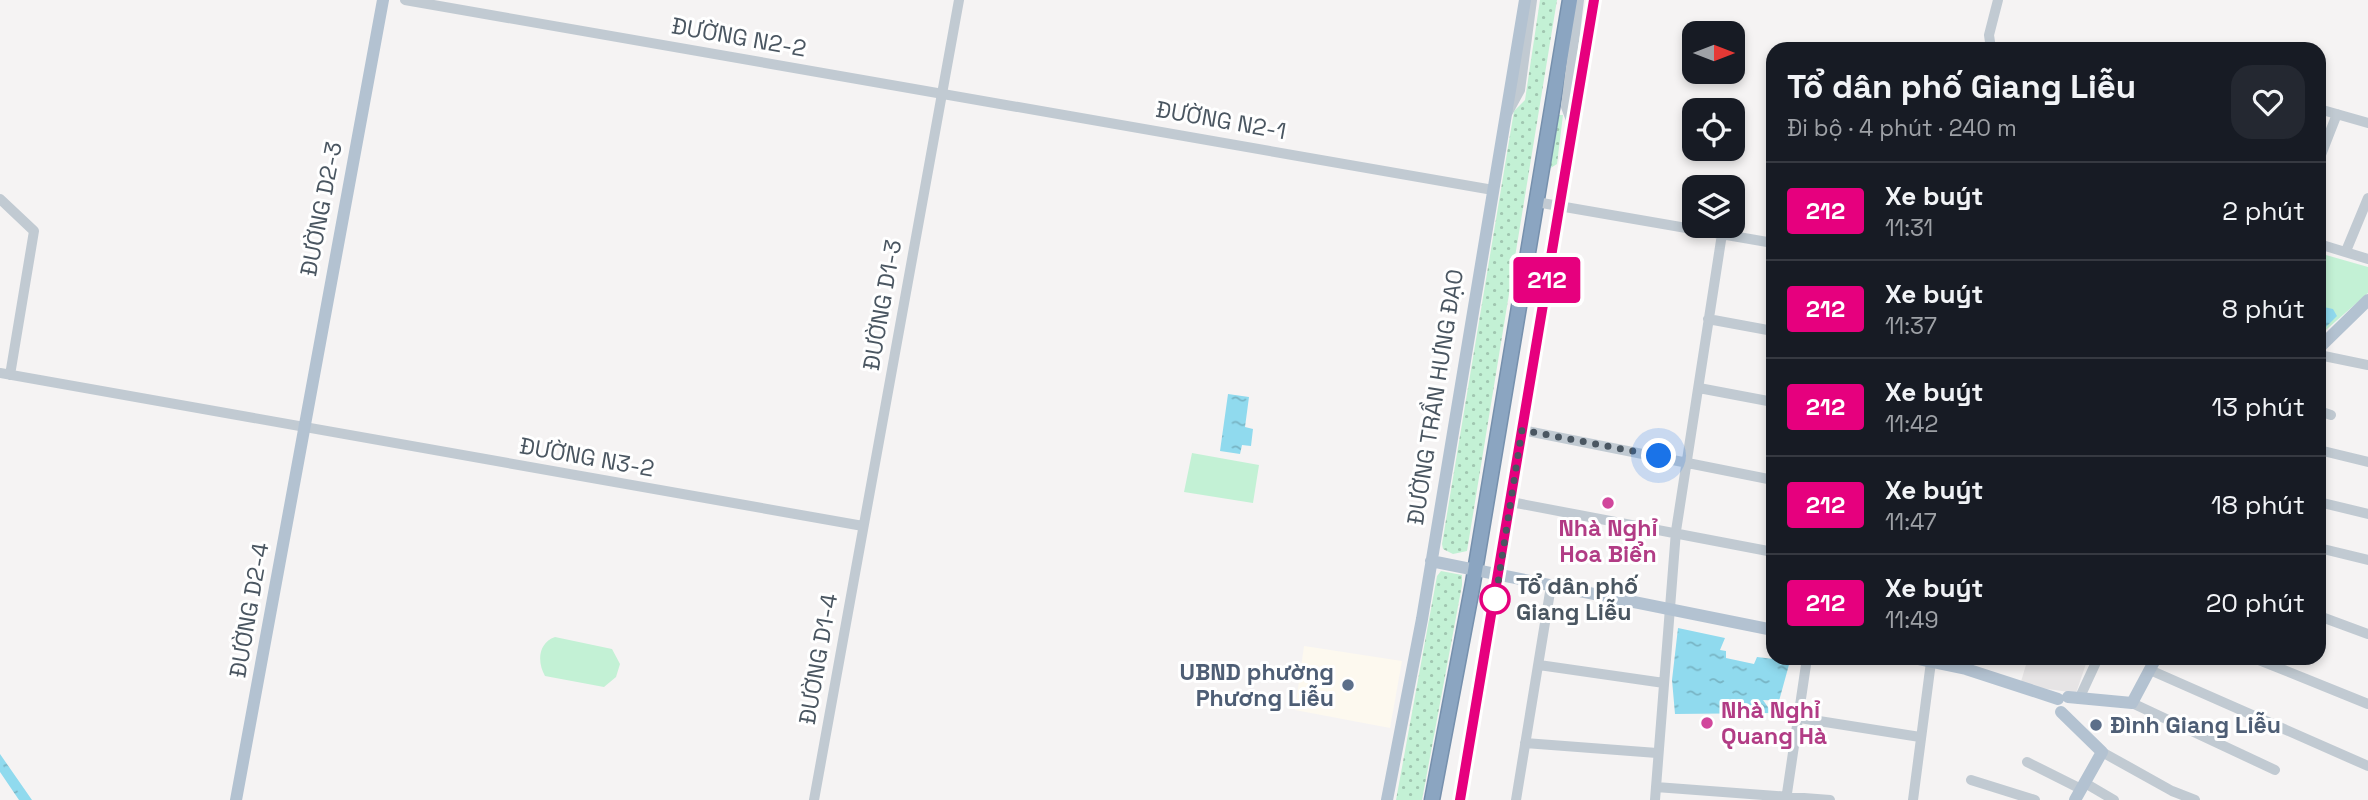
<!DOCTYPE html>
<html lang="vi">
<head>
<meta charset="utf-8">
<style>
  :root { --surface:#171b24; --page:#242831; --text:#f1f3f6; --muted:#9ea1a6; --line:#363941 }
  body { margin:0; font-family:"Space Grotesk",sans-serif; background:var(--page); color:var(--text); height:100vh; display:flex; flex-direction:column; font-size:26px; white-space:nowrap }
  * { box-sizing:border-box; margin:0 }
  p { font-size:23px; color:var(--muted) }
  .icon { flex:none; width:38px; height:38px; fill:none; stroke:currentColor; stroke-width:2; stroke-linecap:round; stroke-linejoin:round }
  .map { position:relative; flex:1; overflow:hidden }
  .side { position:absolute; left:1766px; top:42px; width:560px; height:623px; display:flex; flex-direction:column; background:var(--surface); border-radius:21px; box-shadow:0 4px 10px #0003 }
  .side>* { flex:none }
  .badge { padding:0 14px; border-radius:5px; font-size:24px; line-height:46px }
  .needle { width:46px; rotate:90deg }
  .buttons { position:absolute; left:1682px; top:21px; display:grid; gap:14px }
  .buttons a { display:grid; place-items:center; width:63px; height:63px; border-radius:14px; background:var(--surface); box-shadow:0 4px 10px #0003; font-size:35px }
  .you { position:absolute; width:35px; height:35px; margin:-18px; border:5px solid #fff; border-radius:50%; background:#1a73e8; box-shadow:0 0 0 10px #1a73e833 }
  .map>.badge { position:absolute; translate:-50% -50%; box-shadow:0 0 0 4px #fff }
  .round { display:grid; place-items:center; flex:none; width:74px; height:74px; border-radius:21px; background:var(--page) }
  .headline { display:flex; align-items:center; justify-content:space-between; height:119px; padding:0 21px }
  h1 { font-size:33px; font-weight:800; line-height:52px }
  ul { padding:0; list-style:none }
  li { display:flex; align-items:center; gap:21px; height:98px; padding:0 21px; border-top:2px solid var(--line) }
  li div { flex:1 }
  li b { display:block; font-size:26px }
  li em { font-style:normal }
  li .badge { min-width:77px; font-weight:700; text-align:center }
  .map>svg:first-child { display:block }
  .commercial { fill:#fdf9ef }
  .education { fill:#e6e4e5 }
  .grass { fill:url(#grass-dots) }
  .park { fill:#c3f1d5 }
  .water { fill:url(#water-ripples) }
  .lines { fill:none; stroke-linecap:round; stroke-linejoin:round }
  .highway-casing { stroke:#7690ad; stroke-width:17 }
  .minor { stroke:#c1cad2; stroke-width:10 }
  .major { stroke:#b3c2d1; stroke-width:12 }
  .highway { stroke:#8ba5c1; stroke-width:14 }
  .line-casing { stroke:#fff; stroke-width:16 }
  .line { stroke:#e6007e; stroke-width:10 }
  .walk { stroke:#4a5661; stroke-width:7; stroke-dasharray:0 12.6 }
  .hotel-dot { fill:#d1479c; stroke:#fff; stroke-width:2.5 }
  .stop-dot { fill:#fff; stroke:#e6007e; stroke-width:3.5 }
  .service-dot { fill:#5c6f8a; stroke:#fff; stroke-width:2.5 }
  .labels { text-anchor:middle; stroke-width:6; stroke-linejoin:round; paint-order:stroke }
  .street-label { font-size:23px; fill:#4a5661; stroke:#fff }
  .hotel-label { font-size:23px; font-weight:bold; fill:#b23c85; stroke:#fff }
  .stop-label { font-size:23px; font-weight:bold; fill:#4a5661; stroke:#fff; text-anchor:start }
  .service-label { font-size:23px; font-weight:bold; fill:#4e5e75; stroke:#fff; text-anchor:end }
</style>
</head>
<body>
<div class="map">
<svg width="2368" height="800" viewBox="0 0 2368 800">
  <defs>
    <pattern id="grass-dots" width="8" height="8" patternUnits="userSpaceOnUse" patternTransform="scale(1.75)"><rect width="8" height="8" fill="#c3f1d5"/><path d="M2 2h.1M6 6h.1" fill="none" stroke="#a0c6b0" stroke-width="1.8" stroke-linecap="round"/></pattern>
    <pattern id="water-ripples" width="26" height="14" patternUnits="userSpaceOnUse" patternTransform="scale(1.75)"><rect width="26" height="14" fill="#90daee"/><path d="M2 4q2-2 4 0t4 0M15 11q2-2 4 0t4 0" fill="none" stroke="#78b4c4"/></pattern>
  </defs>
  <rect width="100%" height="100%" fill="#f5f3f3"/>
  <path class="commercial" d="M 1304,646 L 1402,661 L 1390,728 L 1295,710 Z"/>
  <path class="education" d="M 2028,658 L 2088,658 L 2076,693 L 2020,685 Z"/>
  <path class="grass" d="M 1540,0 L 1557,0 L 1467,551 L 1453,554 L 1443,549 L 1442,544 L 1514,111 L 1525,100 Z
    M 1559,115 L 1563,115 L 1557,164 L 1549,169 Z
    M 1441,571 L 1462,575 L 1462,585 L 1422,800 L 1396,800 L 1437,576 Z"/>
  <path class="park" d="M 2319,253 L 2368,267 L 2368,293 L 2319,336 Z
    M 1192,453 L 1259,465 L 1253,503 L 1184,492 Z
    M 555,637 L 612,649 L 620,664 L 616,677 L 604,687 L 545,676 C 537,662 538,643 555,637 Z"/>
  <path class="water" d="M 2319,306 L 2333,309 L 2337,316 L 2319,334 Z
    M 1228,394 L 1249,397 L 1245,427 L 1253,429 L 1251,446 L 1242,445 L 1240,454 L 1220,451 Z
    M 1678,628 L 1725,638 L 1720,650 L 1726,651 L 1726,658 L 1754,664 L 1757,657 L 1790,661 L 1779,701 L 1763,700 L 1772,713 L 1675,714 L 1672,680 Z
    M 0,754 L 32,800 L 19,800 L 0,772 Z"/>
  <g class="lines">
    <defs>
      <path id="highway" d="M 1432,800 L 1473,583 L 1570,0"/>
    </defs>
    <use href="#highway" class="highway-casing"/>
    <path class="minor" d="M 405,0 L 1493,190
      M 1991,49 L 1989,35 L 1998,0
      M 2319,109 L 2368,123
      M 1508,112 L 1520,90 L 1532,0
      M 1574,128 L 1566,107 L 1579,0
      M 2319,160 L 2337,114
      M 0,199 L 34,231 L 10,375
      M 1536,202 L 1773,243
      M 2319,244 L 2368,259
      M 2346,251 L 2368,198
      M 1708,319 L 1773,331
      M 2319,355 L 2368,365
      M 0,373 L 863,526
      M 1699,388 L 1773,402
      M 2319,411 L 2331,415
      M 1522,430 L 1773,480
      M 2319,450 L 2368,462
      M 1511,502 L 1773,552
      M 2319,502 L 2368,514
      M 2319,548 L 2368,560
      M 2319,616 L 2368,634
      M 2254,658 L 2368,704
      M 1539,665 L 1664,683
      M 2150,670 L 2368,766
      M 2079,699 L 2098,658
      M 2132,703 L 2275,770
      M 1800,718 L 1920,737
      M 1525,743 L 1657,753
      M 2102,752 L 2172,791 L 2195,800
      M 2027,762 L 2081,789
      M 1971,780 L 2035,800
      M 2085,783 L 2114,800
      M 1656,787 L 1830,800
      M 814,800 L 959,0
      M 1516,800 L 1551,586
      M 1655,800 L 1676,531 L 1722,234
      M 1786,800 L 1807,658
      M 1913,800 L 1931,662"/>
    <path class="major" d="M 2319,348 L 2368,300
      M 1431,561 L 1773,630
      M 1913,658 L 1966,669 L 2058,699
      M 2068,697 L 2132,703 L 2156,658
      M 2061,712 L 2102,752 L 2075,800
      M 236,800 L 383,0
      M 1387,800 L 1422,619 L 1525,0
      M 1459,800 L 1594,0"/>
    <use href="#highway" class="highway"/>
  </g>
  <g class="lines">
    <defs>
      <path id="line" d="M 1460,800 L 1594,0"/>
    </defs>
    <use href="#line" class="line-casing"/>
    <use href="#line" class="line"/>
    <path class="walk" d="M 1495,599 L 1495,602 L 1522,430 L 1659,456"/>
  </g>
  <g class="hotel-dot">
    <circle cx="1608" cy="503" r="7"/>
    <circle cx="1707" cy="723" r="7"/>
  </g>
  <circle class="stop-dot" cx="1495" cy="599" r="14"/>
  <g class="service-dot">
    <circle cx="1348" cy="685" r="7"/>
    <circle cx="2096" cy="725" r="7"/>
  </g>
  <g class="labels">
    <g class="street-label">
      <text transform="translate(739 37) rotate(10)" y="8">ĐƯỜNG N2-2</text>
      <text transform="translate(1221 120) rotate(10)" y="8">ĐƯỜNG N2-1</text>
      <text transform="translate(321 209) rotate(-79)" y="8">ĐƯỜNG D2-3</text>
      <text transform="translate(882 305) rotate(-80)" y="8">ĐƯỜNG D1-3</text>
      <text transform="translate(1435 397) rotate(-81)" y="8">ĐƯỜNG TRẦN HƯNG ĐẠO</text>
      <text transform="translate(587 457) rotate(10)" y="8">ĐƯỜNG N3-2</text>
      <text transform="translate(249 610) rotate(-80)" y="8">ĐƯỜNG D2-4</text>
      <text transform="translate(818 659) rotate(-80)" y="8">ĐƯỜNG D1-4</text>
    </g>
    <g class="hotel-label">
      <text x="1608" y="536">Nhà Nghỉ<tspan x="1608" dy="26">Hoa Biển</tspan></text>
      <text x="1721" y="718" text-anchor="start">Nhà Nghỉ<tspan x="1721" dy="26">Quang Hà</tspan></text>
    </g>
    <g class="stop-label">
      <text x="1516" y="594">Tổ dân phố<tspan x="1516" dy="26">Giang Liễu</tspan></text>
    </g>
    <g class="service-label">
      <text x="1334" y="680">UBND phường<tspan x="1334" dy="26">Phương Liễu</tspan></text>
      <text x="2110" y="733" text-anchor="start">Đình Giang Liễu</text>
    </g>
  </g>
</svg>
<div class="buttons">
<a><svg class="needle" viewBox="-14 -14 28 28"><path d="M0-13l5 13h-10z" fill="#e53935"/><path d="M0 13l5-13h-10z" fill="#9ea1a6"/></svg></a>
<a><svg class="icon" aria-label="locate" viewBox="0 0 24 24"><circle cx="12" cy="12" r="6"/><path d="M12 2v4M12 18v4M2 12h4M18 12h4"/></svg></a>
<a><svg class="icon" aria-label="layers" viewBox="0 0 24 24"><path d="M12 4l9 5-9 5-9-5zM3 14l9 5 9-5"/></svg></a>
</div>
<div class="you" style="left:1659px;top:456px"></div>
<b class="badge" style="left:1547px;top:280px;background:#e6007e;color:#fff">212</b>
<section class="side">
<div class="headline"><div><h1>Tổ dân phố Giang Liễu</h1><p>Đi bộ · 4 phút · 240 m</p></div><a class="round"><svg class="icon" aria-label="heart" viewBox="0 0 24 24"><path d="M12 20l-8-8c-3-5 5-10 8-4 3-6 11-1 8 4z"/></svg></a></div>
<ul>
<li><span class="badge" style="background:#e6007e;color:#fff">212</span><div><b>Xe buýt</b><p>11:31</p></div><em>2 phút</em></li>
<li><span class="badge" style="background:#e6007e;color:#fff">212</span><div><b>Xe buýt</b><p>11:37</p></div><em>8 phút</em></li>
<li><span class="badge" style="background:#e6007e;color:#fff">212</span><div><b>Xe buýt</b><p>11:42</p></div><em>13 phút</em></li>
<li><span class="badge" style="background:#e6007e;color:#fff">212</span><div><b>Xe buýt</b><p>11:47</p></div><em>18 phút</em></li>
<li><span class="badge" style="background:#e6007e;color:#fff">212</span><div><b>Xe buýt</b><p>11:49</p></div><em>20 phút</em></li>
</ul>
</section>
</div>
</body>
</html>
